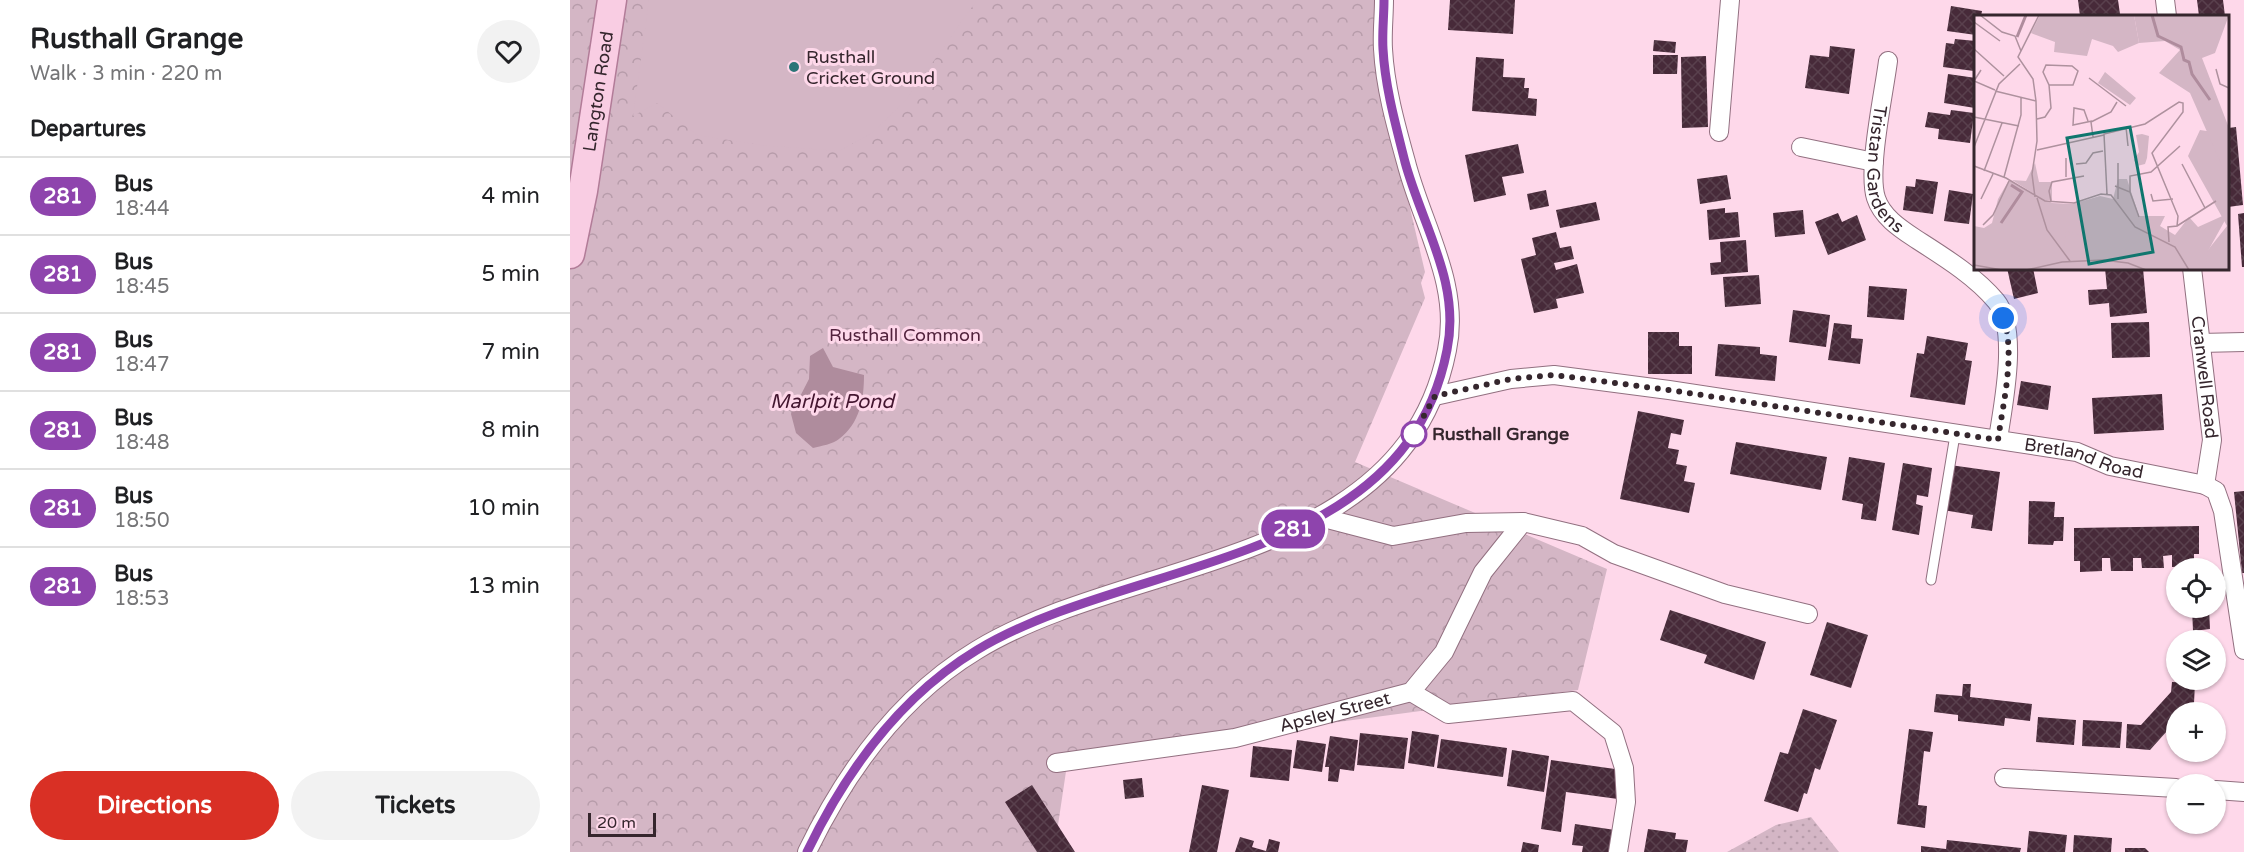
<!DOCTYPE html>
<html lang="en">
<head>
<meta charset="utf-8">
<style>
  :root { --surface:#fff; --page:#f2f2f2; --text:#202124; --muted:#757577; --line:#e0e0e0; --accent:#d93025 }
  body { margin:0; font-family:"Varela Round",sans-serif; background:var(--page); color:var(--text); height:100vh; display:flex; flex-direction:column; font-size:22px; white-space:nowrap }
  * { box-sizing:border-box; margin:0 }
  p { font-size:20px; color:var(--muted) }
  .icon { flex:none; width:33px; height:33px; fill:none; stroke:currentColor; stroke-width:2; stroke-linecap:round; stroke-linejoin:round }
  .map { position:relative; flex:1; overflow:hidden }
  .sheet { display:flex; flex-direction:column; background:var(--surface); width:570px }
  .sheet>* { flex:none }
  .badge { padding:0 12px; border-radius:20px; font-size:21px; line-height:39px }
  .buttons { position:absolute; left:1596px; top:558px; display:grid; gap:12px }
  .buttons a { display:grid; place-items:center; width:60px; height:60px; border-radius:50%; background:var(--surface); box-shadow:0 2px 4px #0004; font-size:30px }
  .scale { position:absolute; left:18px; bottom:15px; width:68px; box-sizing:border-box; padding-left:6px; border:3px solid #35262d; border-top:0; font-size:16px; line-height:21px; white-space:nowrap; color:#35262d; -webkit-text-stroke:4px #fed8ea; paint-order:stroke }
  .you { position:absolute; width:30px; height:30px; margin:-15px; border:4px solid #fff; border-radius:50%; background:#1a73e8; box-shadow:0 0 0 9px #1a73e833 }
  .map>.badge { position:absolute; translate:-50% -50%; box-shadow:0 0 0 3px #fff }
  h2 { padding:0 30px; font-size:22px; line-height:54px }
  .round { display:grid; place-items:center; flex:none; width:63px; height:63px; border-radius:32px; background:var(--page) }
  .overview { display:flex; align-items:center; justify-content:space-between; height:102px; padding:0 30px }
  h1 { font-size:28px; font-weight:800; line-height:45px }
  .button { display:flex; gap:12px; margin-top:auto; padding:12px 30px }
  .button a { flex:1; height:69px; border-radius:36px; background:var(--accent); color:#fff; font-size:24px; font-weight:800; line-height:69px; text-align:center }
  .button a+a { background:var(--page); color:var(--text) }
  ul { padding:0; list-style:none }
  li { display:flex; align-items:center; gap:18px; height:78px; padding:0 30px; border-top:2px solid var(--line) }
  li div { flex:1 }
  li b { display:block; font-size:22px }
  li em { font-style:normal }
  li .badge { min-width:66px; font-weight:700; text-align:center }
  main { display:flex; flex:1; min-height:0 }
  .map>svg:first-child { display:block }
  .grass { fill:url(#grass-dots) }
  .forest { fill:url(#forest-crowns) }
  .park { fill:#d4b6c5 }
  .water { fill:#af8c9d }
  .building { fill:url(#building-cross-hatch) }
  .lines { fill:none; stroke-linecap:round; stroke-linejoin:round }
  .lane-casing { stroke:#927080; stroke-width:11 }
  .street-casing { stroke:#927080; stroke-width:20 }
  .primary-casing { stroke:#b27c98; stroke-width:31 }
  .lane { stroke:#fff; stroke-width:9 }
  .street { stroke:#fff; stroke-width:18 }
  .primary { stroke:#f9cde3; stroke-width:28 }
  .line-casing { stroke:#fff; stroke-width:14 }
  .line { stroke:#8e44ad; stroke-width:9 }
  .walk { stroke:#35262d; stroke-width:6; stroke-dasharray:0 10.8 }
  .poi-dot { fill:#2b7577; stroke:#fed8ea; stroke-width:2 }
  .stop-dot { fill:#fff; stroke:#8e44ad; stroke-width:3 }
  .labels { text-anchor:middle; stroke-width:6; stroke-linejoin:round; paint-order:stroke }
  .poi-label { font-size:18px; fill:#35262d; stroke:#fed8ea; text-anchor:start }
  .street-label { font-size:18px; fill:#35262d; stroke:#fed8ea }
  .park-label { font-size:18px; fill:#52233d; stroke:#fed8ea }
  .stop-label { font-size:18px; font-weight:bold; fill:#35262d; stroke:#fed8ea; text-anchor:start }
  .water-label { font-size:20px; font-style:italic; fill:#441630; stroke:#fed8ea }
  .inset-river { fill:none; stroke:#af8c9d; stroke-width:3 }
  .inset-road { fill:none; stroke:#ae919e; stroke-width:1.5 }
  .view { fill:#0f766e; fill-opacity:0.15; stroke:#0f766e; stroke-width:3 }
  .inset-edge { fill:none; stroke:#35262d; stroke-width:3 }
</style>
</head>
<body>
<main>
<section class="sheet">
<div class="overview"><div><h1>Rusthall Grange</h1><p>Walk · 3 min · 220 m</p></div><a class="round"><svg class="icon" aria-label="heart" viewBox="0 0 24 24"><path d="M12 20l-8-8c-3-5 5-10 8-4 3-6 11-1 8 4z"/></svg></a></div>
<h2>Departures</h2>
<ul>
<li><span class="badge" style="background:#8e44ad;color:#fff">281</span><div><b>Bus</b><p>18:44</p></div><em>4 min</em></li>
<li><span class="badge" style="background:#8e44ad;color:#fff">281</span><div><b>Bus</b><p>18:45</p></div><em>5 min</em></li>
<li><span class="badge" style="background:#8e44ad;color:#fff">281</span><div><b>Bus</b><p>18:47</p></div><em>7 min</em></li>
<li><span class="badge" style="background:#8e44ad;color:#fff">281</span><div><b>Bus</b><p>18:48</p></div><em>8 min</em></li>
<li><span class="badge" style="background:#8e44ad;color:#fff">281</span><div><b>Bus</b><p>18:50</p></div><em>10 min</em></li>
<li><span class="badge" style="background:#8e44ad;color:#fff">281</span><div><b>Bus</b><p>18:53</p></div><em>13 min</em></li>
</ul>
<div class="button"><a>Directions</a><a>Tickets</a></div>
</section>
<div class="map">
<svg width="1674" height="852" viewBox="0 0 1674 852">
  <defs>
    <pattern id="grass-dots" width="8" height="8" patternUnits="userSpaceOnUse" patternTransform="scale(1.5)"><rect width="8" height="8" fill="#d4b6c5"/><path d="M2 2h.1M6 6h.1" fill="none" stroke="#b79caa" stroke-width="1.8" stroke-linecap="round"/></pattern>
    <pattern id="forest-crowns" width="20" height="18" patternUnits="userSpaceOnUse" patternTransform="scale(1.5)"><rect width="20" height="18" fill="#d4b6c5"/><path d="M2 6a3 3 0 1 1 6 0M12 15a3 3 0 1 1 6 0" fill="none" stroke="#b79caa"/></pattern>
    <pattern id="building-cross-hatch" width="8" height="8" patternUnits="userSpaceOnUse" patternTransform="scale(1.5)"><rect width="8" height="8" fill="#472a39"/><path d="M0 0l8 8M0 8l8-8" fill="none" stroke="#59404d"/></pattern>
  </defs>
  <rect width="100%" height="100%" fill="#fed8ea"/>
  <path class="grass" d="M 1241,817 L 1269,852 L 1157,852 L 1206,825 Z"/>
  <path class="forest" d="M 0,0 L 805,0 L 803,51 L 855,272 L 851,283 L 855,298 L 785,462 L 1037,569 L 1008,690 L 498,758 L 484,852 L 0,852 Z"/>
  <path class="park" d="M 79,0 L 407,0 L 336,100 L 302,133 L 269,151 L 190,145 L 127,135 L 87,103 L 63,116 Z"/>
  <path class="water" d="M 253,348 L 263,367 L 294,375 C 294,399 290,423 269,439 C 263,444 251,446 243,448 L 226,433 L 221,414 L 239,379 L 240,356 Z"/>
  <path class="building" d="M 880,0 L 945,0 L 943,34 L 878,30 Z
    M 1508,0 L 1548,0 L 1550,14 L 1510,16 Z
    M 1627,0 L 1653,0 L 1655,16 L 1629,16 Z
    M 1381,6 L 1412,11 L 1411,16 L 1406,16 L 1406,35 L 1377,31 Z
    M 1385,39 L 1406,41 L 1404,71 L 1373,67 L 1376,43 L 1384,44 Z
    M 1084,40 L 1106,42 L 1105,53 L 1083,51 Z
    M 1260,46 L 1285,49 L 1279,94 L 1235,88 L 1240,55 L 1259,57 Z
    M 1083,55 L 1108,55 L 1107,74 L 1083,74 Z
    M 1136,56 L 1138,127 L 1112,128 L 1111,57 Z
    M 906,57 L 934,59 L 933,77 L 955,78 L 954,88 L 959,88 L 958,98 L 967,99 L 966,116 L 902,111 Z
    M 1378,74 L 1406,78 L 1405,108 L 1374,103 Z
    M 1381,110 L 1404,113 L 1400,143 L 1368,139 L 1369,129 L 1355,127 L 1358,112 L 1380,115 Z
    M 1666,127 L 1673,205 L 1658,207 L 1658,128 Z
    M 948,144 L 954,173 L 932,177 L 936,195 L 904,202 L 895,155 Z
    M 1157,175 L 1161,199 L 1130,204 L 1127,179 Z
    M 1346,179 L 1368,182 L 1363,214 L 1333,210 L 1336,186 L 1345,187 Z
    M 976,190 L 979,206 L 960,210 L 957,194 Z
    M 1379,190 L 1403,194 L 1399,224 L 1374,221 Z
    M 1026,202 L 1030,220 L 990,228 L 986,210 Z
    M 1155,208 L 1155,213 L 1168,212 L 1170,237 L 1139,240 L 1137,210 Z
    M 1233,210 L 1235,234 L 1205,237 L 1203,213 Z
    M 1268,213 L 1272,222 L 1287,215 L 1296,240 L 1258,255 L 1245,222 Z
    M 1674,213 L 1674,267 L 1672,267 L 1668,214 Z
    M 986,232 L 990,248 L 1001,246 L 1004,259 L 984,263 L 986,270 L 1007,264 L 1014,293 L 986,299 L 988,308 L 964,313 L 951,259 L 966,255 L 962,238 Z
    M 1176,240 L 1178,272 L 1141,275 L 1140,263 L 1151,262 L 1150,242 Z
    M 1437,268 L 1463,268 L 1468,293 L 1444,299 Z
    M 1535,268 L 1573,268 L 1577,313 L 1540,317 L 1539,303 L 1519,305 L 1518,290 L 1537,289 Z
    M 1189,275 L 1191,304 L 1155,307 L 1153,277 Z
    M 1299,286 L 1337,289 L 1334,320 L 1297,317 Z
    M 1223,310 L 1260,315 L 1256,347 L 1219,342 Z
    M 1579,322 L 1580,357 L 1542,358 L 1541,323 Z
    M 1264,323 L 1282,325 L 1281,338 L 1293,339 L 1290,364 L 1258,360 Z
    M 1078,332 L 1109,332 L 1109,346 L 1122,346 L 1122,374 L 1078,374 Z
    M 1357,336 L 1398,343 L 1395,360 L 1402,361 L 1395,405 L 1340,397 L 1347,353 L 1354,354 Z
    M 1148,344 L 1190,347 L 1190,354 L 1207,356 L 1205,381 L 1145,376 Z
    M 1451,381 L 1481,386 L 1478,410 L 1447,405 Z
    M 1592,394 L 1594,430 L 1524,434 L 1522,398 Z
    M 1068,411 L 1114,420 L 1111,435 L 1101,433 L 1098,448 L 1109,450 L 1106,464 L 1117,466 L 1114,481 L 1125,483 L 1119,513 L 1050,499 Z
    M 1166,442 L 1257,457 L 1251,490 L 1160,474 Z
    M 1279,457 L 1315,463 L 1306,521 L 1291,519 L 1293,504 L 1272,500 Z
    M 1333,463 L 1362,468 L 1358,497 L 1347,495 L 1346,504 L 1353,506 L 1349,535 L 1322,530 Z
    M 1380,465 L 1430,472 L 1422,531 L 1401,528 L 1403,515 L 1373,510 Z
    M 1674,491 L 1674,573 L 1672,573 L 1664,492 Z
    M 1459,501 L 1485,502 L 1484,517 L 1494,517 L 1493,541 L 1484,541 L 1483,545 L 1458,544 Z
    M 1629,526 L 1629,554 L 1624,554 L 1624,566 L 1602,567 L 1602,555 L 1593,556 L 1594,568 L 1572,568 L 1571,558 L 1563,558 L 1563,571 L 1541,571 L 1540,558 L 1532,558 L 1532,571 L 1510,572 L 1510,561 L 1504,561 L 1504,528 Z
    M 1622,608 L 1639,608 L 1640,629 L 1623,631 Z
    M 1100,610 L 1196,642 L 1184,680 L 1134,663 L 1137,655 L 1090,640 Z
    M 1257,622 L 1298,635 L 1281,688 L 1240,675 Z
    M 1602,682 L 1625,683 L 1624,703 L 1615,712 L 1606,712 L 1606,721 L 1580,750 L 1556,748 L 1557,724 L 1571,725 L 1601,692 Z
    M 1393,684 L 1401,684 L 1400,697 L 1462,704 L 1460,721 L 1435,718 L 1434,726 L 1388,721 L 1388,715 L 1364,712 L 1366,694 L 1392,696 Z
    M 1233,709 L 1267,720 L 1250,770 L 1245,768 L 1237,794 L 1234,793 L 1228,812 L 1194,801 L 1210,752 L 1218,754 Z
    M 1468,717 L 1506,720 L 1504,745 L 1466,742 Z
    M 1513,720 L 1552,722 L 1550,748 L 1512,746 Z
    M 1339,729 L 1363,732 L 1360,752 L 1354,751 L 1348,805 L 1357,806 L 1355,828 L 1327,824 Z
    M 842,731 L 869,735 L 864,767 L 838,763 Z
    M 790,733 L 838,738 L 834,769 L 787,765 Z
    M 760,736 L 788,740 L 784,771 L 770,769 L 768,782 L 758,781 L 759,767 L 755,767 Z
    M 871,739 L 937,748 L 933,777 L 867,768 Z
    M 727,740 L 756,744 L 752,772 L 723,768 Z
    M 683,746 L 722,750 L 719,781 L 680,777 Z
    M 942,750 L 979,756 L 974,792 L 937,786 Z
    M 981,760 L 1052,770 L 1048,799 L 996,792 L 991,832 L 971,829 Z
    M 572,778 L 574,797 L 555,799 L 553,780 Z
    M 462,785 L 505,852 L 467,852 L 435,802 Z
    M 632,785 L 659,790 L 647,852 L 619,852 Z
    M 1005,824 L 1045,830 L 1042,852 L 1012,852 L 1013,846 L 1002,845 Z
    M 1078,829 L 1106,833 L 1105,839 L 1118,840 L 1116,852 L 1074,852 Z
    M 1459,831 L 1497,835 L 1495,852 L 1457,852 Z
    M 1504,835 L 1542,838 L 1541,852 L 1503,852 Z
    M 670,837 L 684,841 L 682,847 L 696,851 L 699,839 L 710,842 L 708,852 L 665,852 Z
    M 1377,840 L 1451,848 L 1450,852 L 1351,852 L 1351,846 L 1376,849 Z
    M 953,842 L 969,845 L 968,852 L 951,852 Z
    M 1555,848 L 1575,848 L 1579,852 L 1555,852 Z"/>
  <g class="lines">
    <defs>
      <path id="lane" d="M 1361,580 L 1385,435"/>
      <g id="street">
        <path d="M 1595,0 L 1597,16"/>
        <path id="s1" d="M 1318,61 C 1314,93 1297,170 1306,198 C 1312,217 1331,229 1346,239 C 1374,257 1405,276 1426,301 C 1449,329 1433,405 1428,439"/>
        <path d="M 1149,132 L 1160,0"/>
        <path d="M 1231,147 L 1304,162"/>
        <path id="s2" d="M 1622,268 L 1642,440 L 1635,485"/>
        <path d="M 1630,343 L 1674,342"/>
        <path id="s3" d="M 865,396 L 941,379 L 984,375 L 1099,390 L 1507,452 L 1540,466 L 1635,485 L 1646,491 L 1653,511 L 1674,650"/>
        <path d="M 750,517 L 823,536 L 896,523 L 953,522 L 1012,536 L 1044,554 L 1155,594 L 1238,614"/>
        <path d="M 841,692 L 878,714 L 1003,701 L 1043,733 L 1054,768 L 1056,802 L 1048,852"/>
        <path id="s4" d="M 486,763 L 665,738 L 841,692 L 874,652 L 913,572 L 953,522"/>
        <path d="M 1434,778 L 1606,788"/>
        <path d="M 1646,790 L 1674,792"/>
        <path d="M 237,852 C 276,771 329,697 407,650 C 561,556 834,568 877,350 C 891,284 852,225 836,162 C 826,126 815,87 813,49 C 812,33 814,16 814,0"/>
      </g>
      <g id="primary">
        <path id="s5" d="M 0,254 L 13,191 L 42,0"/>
      </g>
    </defs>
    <use href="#lane" class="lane-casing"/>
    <use href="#street" class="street-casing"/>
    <use href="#primary" class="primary-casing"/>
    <use href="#lane" class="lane"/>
    <use href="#street" class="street"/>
    <use href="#primary" class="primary"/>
  </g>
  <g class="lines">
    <defs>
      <path id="line" d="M 237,852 C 276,771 329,697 407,650 C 561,557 835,568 877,350 C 891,283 852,225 835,162 C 826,126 815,87 813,49 C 812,33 814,16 814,0"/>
    </defs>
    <use href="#line" class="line-casing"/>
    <use href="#line" class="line"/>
    <path class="walk" d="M 844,434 L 841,439 L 865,396 L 941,379 L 984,375 L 1099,390 L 1428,440 C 1433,403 1446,352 1433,318"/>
  </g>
  <circle class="poi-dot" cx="224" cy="67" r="6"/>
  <circle class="stop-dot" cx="844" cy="434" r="12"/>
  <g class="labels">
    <g class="poi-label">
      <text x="236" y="63">Rusthall<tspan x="236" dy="21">Cricket Ground</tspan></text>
    </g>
    <g class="street-label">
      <text dy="6" stroke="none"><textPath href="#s5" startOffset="165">Langton Road</textPath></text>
      <text dy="6" stroke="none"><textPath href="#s1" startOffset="112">Tristan Gardens</textPath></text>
      <text dy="6" stroke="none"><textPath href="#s2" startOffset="110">Cranwell Road</textPath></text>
      <text dy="6" stroke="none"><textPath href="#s3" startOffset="658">Bretland Road</textPath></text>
      <text dy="6" stroke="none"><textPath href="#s4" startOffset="284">Apsley Street</textPath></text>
    </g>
    <g class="park-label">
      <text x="335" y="341">Rusthall Common</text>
    </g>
    <g class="stop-label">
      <text x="862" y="440">Rusthall Grange</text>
    </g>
    <g class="water-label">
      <text x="262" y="408">Marlpit Pond</text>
    </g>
  </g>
  <g transform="translate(1404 15)">
    <rect width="255" height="255" fill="#fed8ea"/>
    <path d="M 66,0 L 160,0 L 165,28 L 144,37 L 139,31 L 118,24 L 113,41 L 80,37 L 81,27 L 57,18 ZM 131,57 L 162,83 L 156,90 L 124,68 ZM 226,115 L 239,117 L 255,154 L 255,255 L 227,255 L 222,250 L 253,211 L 214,141 ZM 168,119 L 175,121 L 173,143 L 171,149 L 163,151 L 160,145 L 165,137 L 162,120 ZM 61,148 L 65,167 L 78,167 L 78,185 L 70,185 L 38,165 L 52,166 Z" fill="#d4b6c5"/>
    <path d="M 160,0 L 255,0 L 241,38 L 228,43 L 255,113 L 255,167 L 216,78 L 185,58 L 206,35 L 191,26 L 165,28 ZM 144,164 L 153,164 L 165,201 L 191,201 L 186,211 L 201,220 L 215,202 L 224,212 L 255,198 L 234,236 L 231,255 L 0,254 L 0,211 L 10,213 L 18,208 L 24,184 L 35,165 L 78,188 L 98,189 L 126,181 L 139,184 Z" fill="#d4b6c5"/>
    <path d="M 92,216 L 121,224 L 123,242 L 98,243 L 90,232 Z" fill="#d4b6c5"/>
    <path class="inset-river" d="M 178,0 L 184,21 L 207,32 L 210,45 L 215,47 L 218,59 L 236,85M 43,22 L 52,0M 27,208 L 48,177 L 37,170"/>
    <path class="inset-road" d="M 6,0 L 28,17 L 41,21 L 47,36M 0,7 L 26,26M 0,34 L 30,61M 242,54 L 246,69 L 255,73M 7,55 L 0,66 L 21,75M 115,63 L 152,91M 21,76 L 62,86M 0,102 L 45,111M 63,104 L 71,102 L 77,93 L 75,70 L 69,57 L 72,50 L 98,51 L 104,56 L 99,70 L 75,70M 114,106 L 110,95 L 100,93 L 99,110 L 118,106M 152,112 L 154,131M 119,122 L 117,107 L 137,97 L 143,87M 0,132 L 25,69 L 46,49M 63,135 L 130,120M 102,149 L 112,148 L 119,138 L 129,136M 208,149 L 231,193M 0,151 L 32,163 L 71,186 L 100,188 L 127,179 L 137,180 L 161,212 L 201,232 L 215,255M 10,156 L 28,108M 30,162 L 47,100 L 47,82M 92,162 L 92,143M 141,171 L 156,177 L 165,202M 156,177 L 156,161 L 177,157 L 206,131M 133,179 L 130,119 L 171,109 L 205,87 L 209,88 L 209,97 L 178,138 L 204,201 L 203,211 L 194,212 L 195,227M 177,179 L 179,186 L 199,184M 61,182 L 58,159 L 63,126 L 62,86 L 59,64 L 44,42 L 65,0M 63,183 L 73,215 L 96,246M 7,184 L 19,159M 144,184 L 144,148M 77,186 L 75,176 L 78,167 L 110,161M 9,210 L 19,200 L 35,166M 203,211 L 242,186M 0,250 L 28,255M 52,255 L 88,247 L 129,245 L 154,248 L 172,255"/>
    <path class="view" d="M 156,112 L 179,237 L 115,249 L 93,123 Z"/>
    <rect width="255" height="255" class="inset-edge"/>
  </g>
</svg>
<div class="buttons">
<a><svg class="icon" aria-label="locate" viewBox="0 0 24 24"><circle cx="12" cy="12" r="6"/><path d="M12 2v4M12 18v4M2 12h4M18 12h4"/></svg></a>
<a><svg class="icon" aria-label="layers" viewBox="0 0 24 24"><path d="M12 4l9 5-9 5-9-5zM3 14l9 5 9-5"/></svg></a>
<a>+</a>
<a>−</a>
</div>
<div class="scale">20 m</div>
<div class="you" style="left:1433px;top:318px"></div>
<b class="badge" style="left:723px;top:529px;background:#8e44ad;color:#fff">281</b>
</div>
</main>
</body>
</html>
